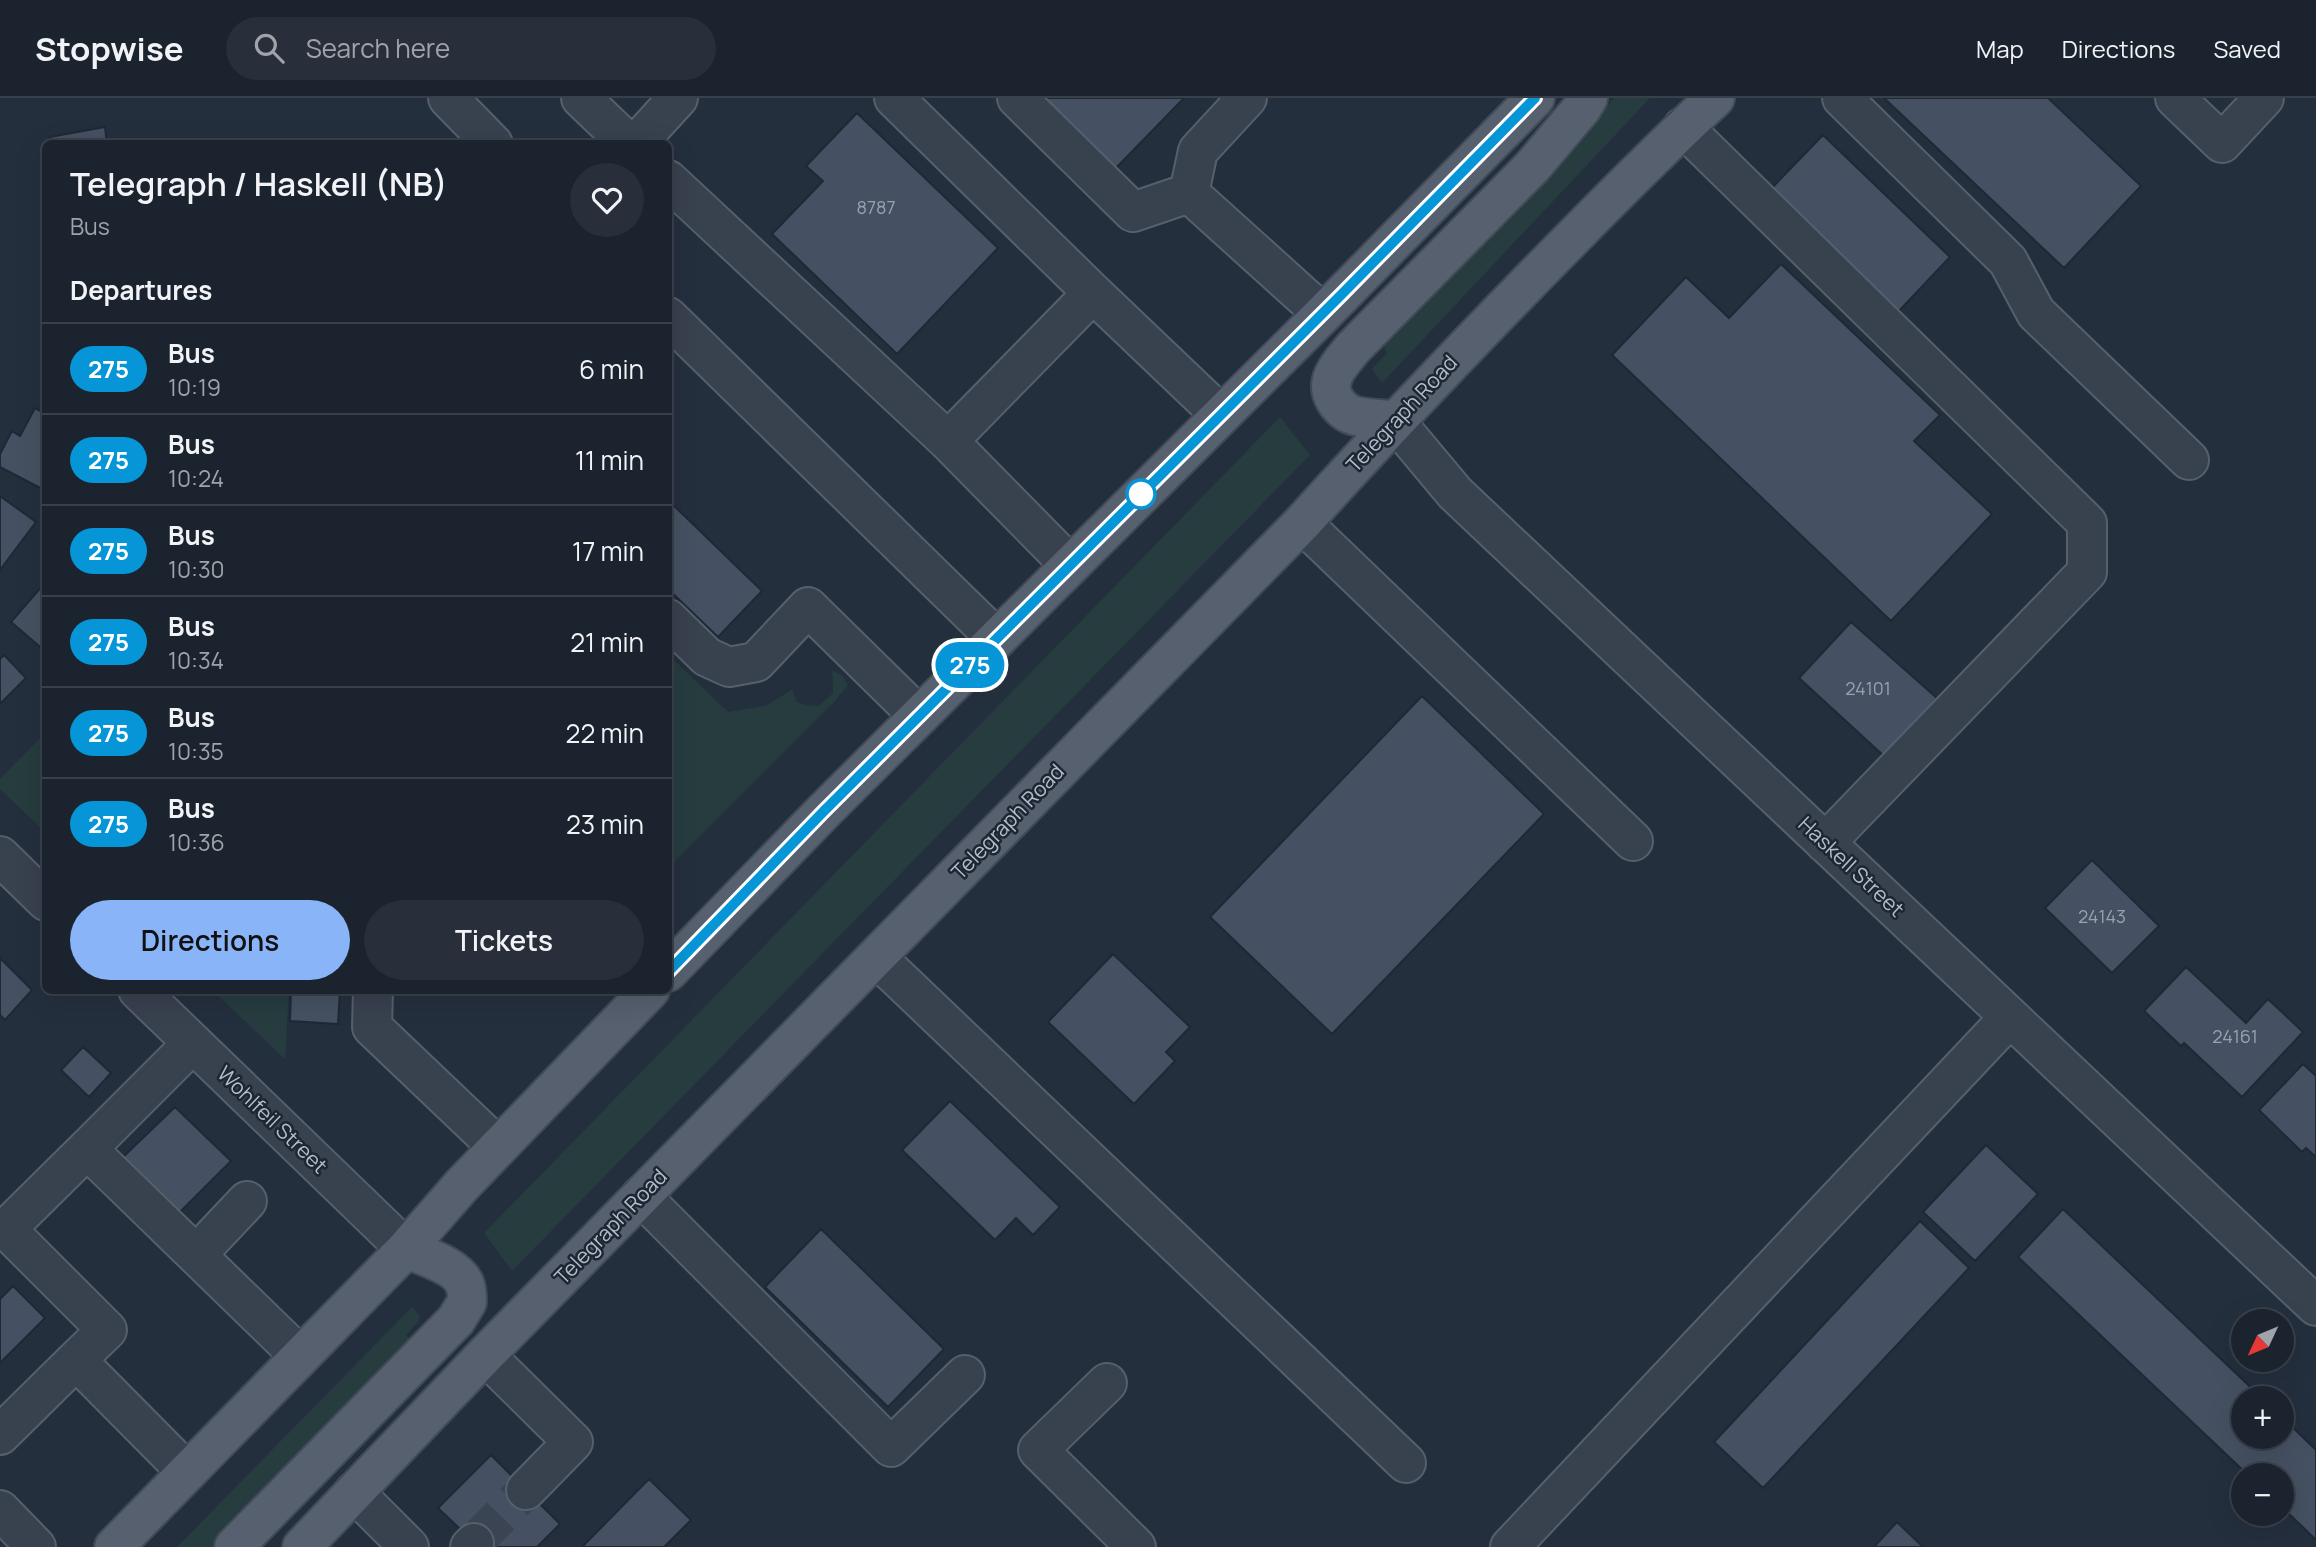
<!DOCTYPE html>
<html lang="en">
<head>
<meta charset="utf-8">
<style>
  :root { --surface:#1b232e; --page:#282f3a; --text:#f1f3f6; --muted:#a0a4aa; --line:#39404a; --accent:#8ab4f8 }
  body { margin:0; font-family:Manrope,sans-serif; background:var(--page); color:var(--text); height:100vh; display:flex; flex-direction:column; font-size:26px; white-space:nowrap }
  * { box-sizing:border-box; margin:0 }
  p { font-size:23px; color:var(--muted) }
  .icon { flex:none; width:38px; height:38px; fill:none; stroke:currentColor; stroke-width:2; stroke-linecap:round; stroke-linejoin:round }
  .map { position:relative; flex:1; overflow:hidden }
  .drawer { position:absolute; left:42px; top:42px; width:630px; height:854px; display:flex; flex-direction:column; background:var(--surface); border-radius:10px; box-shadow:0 7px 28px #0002,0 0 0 2px var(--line) }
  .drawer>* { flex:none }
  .badge { padding:0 14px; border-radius:23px; font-size:24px; line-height:46px }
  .needle { width:46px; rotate:226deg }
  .controls { position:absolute; left:2231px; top:1211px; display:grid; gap:14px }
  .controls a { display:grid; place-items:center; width:63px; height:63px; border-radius:50%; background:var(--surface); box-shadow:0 7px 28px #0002,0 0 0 2px var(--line); font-size:35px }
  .map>.badge { position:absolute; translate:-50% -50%; box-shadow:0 0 0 4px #fff }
  h2 { padding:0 28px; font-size:26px; line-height:63px }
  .round { display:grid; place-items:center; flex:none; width:74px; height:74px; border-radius:37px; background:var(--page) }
  .summary { display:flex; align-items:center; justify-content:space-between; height:119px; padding:0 28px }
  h1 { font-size:33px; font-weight:600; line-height:52px }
  .action { display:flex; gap:14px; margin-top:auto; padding:14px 28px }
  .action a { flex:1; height:80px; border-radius:42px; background:var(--accent); color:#111; font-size:28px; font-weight:600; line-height:80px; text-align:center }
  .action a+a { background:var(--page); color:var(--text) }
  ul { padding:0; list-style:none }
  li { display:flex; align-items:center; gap:21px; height:91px; padding:0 28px; border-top:2px solid var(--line) }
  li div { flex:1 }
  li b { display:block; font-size:26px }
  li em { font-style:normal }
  li .badge { min-width:77px; font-weight:700; text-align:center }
  header { display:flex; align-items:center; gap:42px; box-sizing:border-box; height:98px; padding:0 35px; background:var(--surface); border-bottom:2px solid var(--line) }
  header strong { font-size:33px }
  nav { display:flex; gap:38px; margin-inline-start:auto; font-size:24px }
  .search { width:490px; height:63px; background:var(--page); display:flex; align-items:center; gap:18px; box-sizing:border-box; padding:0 24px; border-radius:38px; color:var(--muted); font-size:26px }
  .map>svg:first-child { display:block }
  .green { fill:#263c3f }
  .building { fill:#455162; stroke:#1f2835; stroke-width:2 }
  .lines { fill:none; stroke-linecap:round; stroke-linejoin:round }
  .minor-tunnel { stroke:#3a4453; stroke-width:38; stroke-dasharray:38 19; stroke-linecap:butt }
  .minor-casing { stroke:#565f6c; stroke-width:42 }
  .major-casing { stroke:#414a57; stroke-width:42 }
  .minor { stroke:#38414e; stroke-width:38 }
  .major { stroke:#56606e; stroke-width:38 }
  .line-casing { stroke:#fff; stroke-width:16 }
  .line { stroke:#0696d7; stroke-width:10 }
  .stop-dot { fill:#fff; stroke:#0696d7; stroke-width:3.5 }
  .labels { text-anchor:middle; stroke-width:5; stroke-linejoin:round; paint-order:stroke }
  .number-label { font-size:18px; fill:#98a1af }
  .street-label { font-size:21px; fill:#b4bcc9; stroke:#1d2633 }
</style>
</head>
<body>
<header>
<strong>Stopwise</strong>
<div class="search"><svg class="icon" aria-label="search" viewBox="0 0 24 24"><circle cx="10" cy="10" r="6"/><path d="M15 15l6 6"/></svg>Search here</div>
<nav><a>Map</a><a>Directions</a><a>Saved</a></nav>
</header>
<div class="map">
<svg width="2316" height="1449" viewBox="0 0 2316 1449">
  <rect width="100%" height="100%" fill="#242f3e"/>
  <path class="green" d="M 1614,0 L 1650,0 L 1382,285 L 1372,271 L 1387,255 L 1382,247 L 1569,53 Z
    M 1280,319 L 1310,357 L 512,1173 L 485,1136 L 485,1134 Z
    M 669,557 L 728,614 L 765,608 L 792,592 L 797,604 L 805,607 L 819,608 L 833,595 L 833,580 L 831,572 L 842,577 L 848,587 L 835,603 L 669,769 Z
    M 45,635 L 45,734 L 0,691 L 0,681 Z
    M 213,893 L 289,893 L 285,961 Z
    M 412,1209 L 419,1217 L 419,1223 L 406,1237 L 413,1244 L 212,1449 L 177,1449 Z"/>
  <path class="building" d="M 1043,0 L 1184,0 L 1116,70 Z
    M 1884,0 L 2048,0 L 2141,88 L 2064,170 Z
    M 857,15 L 998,150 L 897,256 L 772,136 L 823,83 L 806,68 Z
    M 105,29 L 107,46 L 51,46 L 50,39 Z
    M 1823,37 L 1950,159 L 1897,215 L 1769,93 Z
    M 1781,166 L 1940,317 L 1914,343 L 1992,416 L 1891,523 L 1612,257 L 1686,179 L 1729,220 Z
    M 35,310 L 46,316 L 46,393 L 0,369 L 0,356 L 12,333 L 20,338 Z
    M 0,398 L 36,424 L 0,472 Z
    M 668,402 L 762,493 L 718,539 L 668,491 Z
    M 43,487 L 46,489 L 46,554 L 11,524 Z
    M 1851,524 L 1938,601 L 1885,659 L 1799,580 Z
    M 4,557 L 26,580 L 0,606 L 0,561 Z
    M 1422,598 L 1544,716 L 1332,936 L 1210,819 Z
    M 2092,762 L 2159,828 L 2112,875 L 2045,810 Z
    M 1113,856 L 1190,929 L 1166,954 L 1175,963 L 1134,1006 L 1048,924 Z
    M 0,860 L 32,892 L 5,922 L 0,917 Z
    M 2186,869 L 2246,925 L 2268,901 L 2303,934 L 2242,999 L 2184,945 L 2181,948 L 2144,913 Z
    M 291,892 L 340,892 L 338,926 L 290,923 Z
    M 83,949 L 111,975 L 89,999 L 61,972 Z
    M 2303,966 L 2316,978 L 2316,1059 L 2306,1050 L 2302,1054 L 2259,1012 Z
    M 950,1003 L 1060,1109 L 1033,1137 L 1016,1120 L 995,1142 L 902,1052 Z
    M 175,1009 L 231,1063 L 176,1118 L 120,1062 Z
    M 1986,1047 L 2038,1096 L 1975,1163 L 1923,1114 Z
    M 2063,1111 L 2262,1300 L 2244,1300 L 2244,1339 L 2282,1339 L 2282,1319 L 2316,1352 L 2316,1442 L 2282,1409 L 2282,1377 L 2248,1377 L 2018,1159 Z
    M 1920,1123 L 1969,1170 L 1763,1390 L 1714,1344 Z
    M 821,1131 L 944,1251 L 888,1309 L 765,1189 Z
    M 13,1188 L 45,1220 L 0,1265 L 0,1201 Z
    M 491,1357 L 560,1426 L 537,1449 L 479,1449 L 438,1410 Z
    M 649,1381 L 691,1422 L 664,1449 L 582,1449 Z
    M 1897,1424 L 1923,1449 L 1874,1449 Z"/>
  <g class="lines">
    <path class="minor-tunnel" d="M 474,1445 L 526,1392"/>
    <defs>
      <path id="minor" d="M 448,0 L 493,46
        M 581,0 L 629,46
        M 894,0 L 1093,195
        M 1017,0 L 1133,114 L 1189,95
        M 1842,0 L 2008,163 L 2036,215 L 2189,362
        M 2175,0 L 2222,45 L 2264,0
        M 1683,29 L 2087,425 L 2087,474 L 1825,745
        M 636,46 L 678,0
        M 668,82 L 948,343
        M 1189,95 L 1323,216
        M 1189,95 L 1198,53 L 1247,0
        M 668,219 L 997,541
        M 1394,322 L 1455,395 L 2316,1208
        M 1302,425 L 1633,743
        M 1070,467 L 948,343 L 1093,195 L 1221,317
        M 668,521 L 707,559 L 729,569 L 756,564 L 808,509 L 919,618
        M 0,758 L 46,803
        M 876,859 L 1406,1365
        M 138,892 L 406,1151
        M 373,892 L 372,929 L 498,1049
        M 87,1051 L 193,945
        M 641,1098 L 891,1349 L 965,1277
        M 196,1157 L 247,1103
        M 485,1257 L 573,1344 L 526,1392
        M 76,1262 L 107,1232 L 6,1131 L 87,1051 L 300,1258
        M 1107,1285 L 1038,1352 L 1136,1449
        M 0,1337 L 76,1262 L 187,1374
        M 354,1394 L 409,1449
        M 0,1412 L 36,1449
        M 470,1449 L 474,1445
        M 1510,1449 L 2010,919"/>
      <path id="major" d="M 1394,322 C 1382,321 1368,321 1356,318 C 1347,316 1340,310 1335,302 C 1323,282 1341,265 1353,250 L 1533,68 L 1582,10 L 1588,0
        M 668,874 L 823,714 L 1323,216 L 1535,0
        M 114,1449 L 406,1151 L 462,1087 L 650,892
        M 234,1449 L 456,1222 L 467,1204 C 467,1199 467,1192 465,1187 C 459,1169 422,1157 406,1151
        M 302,1449 L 485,1257 L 1302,425 C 1376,343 1452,263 1529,184 C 1590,122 1651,59 1715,0"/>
    </defs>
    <use href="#minor" class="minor-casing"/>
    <use href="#major" class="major-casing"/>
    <use href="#minor" class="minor"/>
    <use href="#major" class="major"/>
  </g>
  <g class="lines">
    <defs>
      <path id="line" d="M 668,874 L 823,714 L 1341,197 L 1535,0"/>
    </defs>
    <use href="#line" class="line-casing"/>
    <use href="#line" class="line"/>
  </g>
  <circle class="stop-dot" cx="1141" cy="396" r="14"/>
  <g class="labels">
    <g class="number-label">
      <text x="876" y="116">8787</text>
      <text x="1868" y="597">24101</text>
      <text x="2102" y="825">24143</text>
      <text x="2235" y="945">24161</text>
    </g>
    <g class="street-label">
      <text transform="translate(1402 316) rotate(-47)" y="7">Telegraph Road</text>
      <text transform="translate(1008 724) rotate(-46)" y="7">Telegraph Road</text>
      <text transform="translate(1851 769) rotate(43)" y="7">Haskell Street</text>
      <text transform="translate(272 1022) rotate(44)" y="7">Wohlfeil Street</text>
      <text transform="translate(611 1129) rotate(-46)" y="7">Telegraph Road</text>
    </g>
  </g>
</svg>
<div class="controls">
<a><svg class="needle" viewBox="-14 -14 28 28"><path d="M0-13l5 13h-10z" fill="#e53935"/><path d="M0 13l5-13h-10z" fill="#a0a4aa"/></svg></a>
<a>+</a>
<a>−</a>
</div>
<b class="badge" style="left:970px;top:567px;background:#0696d7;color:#fff">275</b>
<section class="drawer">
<div class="summary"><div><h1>Telegraph / Haskell (NB)</h1><p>Bus</p></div><a class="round"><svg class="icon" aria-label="heart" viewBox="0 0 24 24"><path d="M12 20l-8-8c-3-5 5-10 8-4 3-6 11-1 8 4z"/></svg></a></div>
<h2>Departures</h2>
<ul>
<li><span class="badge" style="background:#0696d7;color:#fff">275</span><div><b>Bus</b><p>10:19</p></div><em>6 min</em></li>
<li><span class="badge" style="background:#0696d7;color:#fff">275</span><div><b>Bus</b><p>10:24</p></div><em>11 min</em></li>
<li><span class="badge" style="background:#0696d7;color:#fff">275</span><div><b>Bus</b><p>10:30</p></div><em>17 min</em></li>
<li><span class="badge" style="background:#0696d7;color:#fff">275</span><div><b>Bus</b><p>10:34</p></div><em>21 min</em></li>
<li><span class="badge" style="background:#0696d7;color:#fff">275</span><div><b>Bus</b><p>10:35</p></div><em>22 min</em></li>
<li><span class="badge" style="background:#0696d7;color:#fff">275</span><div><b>Bus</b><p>10:36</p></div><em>23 min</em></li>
</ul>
<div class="action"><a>Directions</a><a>Tickets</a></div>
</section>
</div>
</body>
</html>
